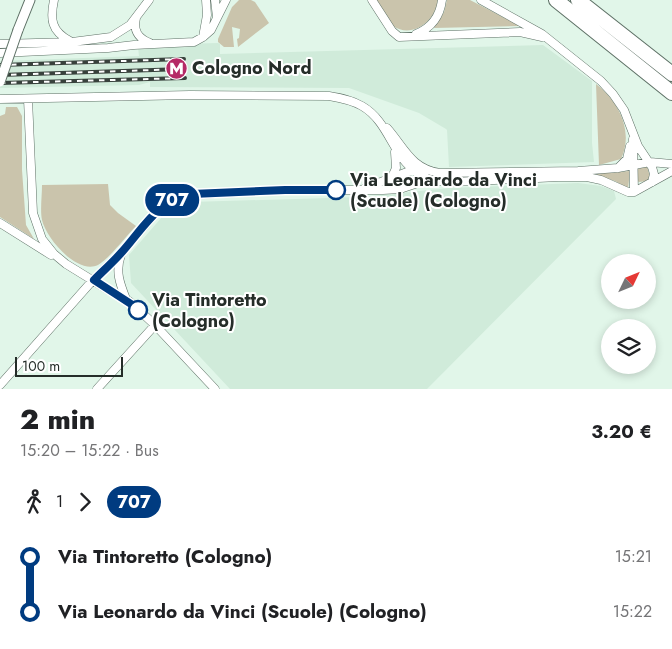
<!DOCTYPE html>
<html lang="it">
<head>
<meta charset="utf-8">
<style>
  :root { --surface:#fff; --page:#f2f2f2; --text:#202124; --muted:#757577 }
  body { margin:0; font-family:Jost,sans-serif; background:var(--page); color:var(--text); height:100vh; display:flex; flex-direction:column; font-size:19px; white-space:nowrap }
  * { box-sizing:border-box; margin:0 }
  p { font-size:16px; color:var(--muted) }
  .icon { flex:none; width:28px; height:28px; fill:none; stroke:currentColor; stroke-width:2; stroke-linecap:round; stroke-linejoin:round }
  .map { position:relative; height:389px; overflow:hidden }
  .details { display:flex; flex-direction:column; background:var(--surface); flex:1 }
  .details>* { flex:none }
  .badge { padding:0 10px; border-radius:16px; font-size:18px; line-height:32px }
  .needle { width:32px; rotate:47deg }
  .controls { position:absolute; left:601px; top:254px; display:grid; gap:10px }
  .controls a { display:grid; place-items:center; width:55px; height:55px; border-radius:50%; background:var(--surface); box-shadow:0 2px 8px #0003; font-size:25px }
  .scale { position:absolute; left:15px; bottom:12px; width:108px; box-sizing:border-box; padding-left:5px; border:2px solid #252d29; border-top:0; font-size:14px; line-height:18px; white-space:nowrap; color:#252d29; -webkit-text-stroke:4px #fff; paint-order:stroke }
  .map>.badge { position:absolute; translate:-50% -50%; box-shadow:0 0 0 2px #fff }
  .legs { display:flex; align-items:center; gap:8px; height:55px; padding:0 20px; font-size:16px }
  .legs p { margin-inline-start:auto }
  .headline { display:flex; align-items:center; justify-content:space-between; height:85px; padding:0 20px }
  h1 { font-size:28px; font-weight:800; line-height:38px }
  ul { padding:0 20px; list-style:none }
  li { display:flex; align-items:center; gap:18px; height:55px; font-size:19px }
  li i { display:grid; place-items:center; width:8px; height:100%; margin:0 6px; background:currentColor }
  li i::after { content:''; width:12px; height:12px; margin:-6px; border:4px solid; border-radius:50%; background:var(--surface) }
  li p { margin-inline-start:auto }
  li:first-child i { background:linear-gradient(#0000 50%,currentColor 0) }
  li:last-child i { background:linear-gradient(currentColor 50%,#0000 0) }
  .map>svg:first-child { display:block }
  .built { fill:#d0ebda }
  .green { fill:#cac4ac }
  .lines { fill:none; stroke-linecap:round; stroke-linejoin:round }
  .minor-casing { stroke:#5e7166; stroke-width:9 }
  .tertiary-casing { stroke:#5e7166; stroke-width:11 }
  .motorway-casing { stroke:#5e7166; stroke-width:16 }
  .minor { stroke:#fff; stroke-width:8 }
  .tertiary { stroke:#fff; stroke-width:9 }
  .motorway { stroke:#fff; stroke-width:14 }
  .rail-casing { stroke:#38413c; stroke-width:4 }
  .rail { stroke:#fff; stroke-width:2; stroke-dasharray:5.5; stroke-linecap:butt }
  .tertiary-bridge-casing { stroke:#5e7166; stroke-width:11; stroke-linecap:butt }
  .tertiary-bridge { stroke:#fff; stroke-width:9 }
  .line-1-casing { stroke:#fff; stroke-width:11 }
  .line-1 { stroke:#003b80; stroke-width:8 }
  .stop-1-dot { fill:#fff; stroke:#003b80; stroke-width:2.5 }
  .labels { text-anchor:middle; stroke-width:4; stroke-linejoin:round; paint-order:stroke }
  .poi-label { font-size:18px; font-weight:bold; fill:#252d29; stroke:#fff; text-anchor:start }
  .stop-label { font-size:18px; font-weight:bold; fill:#252d29; stroke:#fff; text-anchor:start }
</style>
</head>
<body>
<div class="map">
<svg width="672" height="389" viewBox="0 0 672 389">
  <rect width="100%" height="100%" fill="#e1f6e9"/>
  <path class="built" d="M 218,43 L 220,44 L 220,54 L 543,45 L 592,81 L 592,143 L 594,162 L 449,167 L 447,130 L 446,129 L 419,113 L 349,88 L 150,87 L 150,82 L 139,85 L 0,88 L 0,61 L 139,56 L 138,47 L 140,45 Z
    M 578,183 L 601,186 L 614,191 L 616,199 L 427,389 L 230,389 L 131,283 L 129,255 L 162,217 L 190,202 L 362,197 L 449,188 Z"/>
  <path class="green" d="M 239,0 L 251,0 L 255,2 L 269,23 L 238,47 L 237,39 L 239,38 L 240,29 L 232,27 L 234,47 L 224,47 L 218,42 L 218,39 L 232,7 Z
    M 375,0 L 438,0 C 436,21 412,39 393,26 C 386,20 380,8 375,0 Z
    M 447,0 L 470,0 L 520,26 L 434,28 L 444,12 Z
    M 596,84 C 619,101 634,132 621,159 L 599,165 Z
    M 6,107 L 17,107 L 22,116 L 22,170 L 26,225 L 34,239 L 0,217 L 0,116 L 5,114 Z
    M 647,166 L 650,177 L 648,181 L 639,182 L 635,179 L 637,169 Z
    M 630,171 L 628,189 L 615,181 L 597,176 L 597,173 Z
    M 108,184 L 110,205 L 118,213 L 136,226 C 127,235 109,259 98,265 C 77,275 46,238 42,220 C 40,210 42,196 42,185 Z"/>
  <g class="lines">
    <defs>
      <path id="minor" d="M 54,0 C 50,19 51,31 70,41
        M 215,0 L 217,17
        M 372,0 L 392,31 L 399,37 L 520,32 L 542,37
        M 481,0 L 542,34 L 601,81 L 613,94 L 624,110 L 638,146 L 652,167 L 654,174 L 652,182
        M 136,18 C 133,31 138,38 150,43
        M 416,34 C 431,28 440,16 442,0
        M 203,37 L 207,15 L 206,0
        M 0,44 L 72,42 L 111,37 L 130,25 L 149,0
        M 0,53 L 108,48 L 134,45 L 194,42 L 203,37 L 211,30 L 226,0
        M 0,99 L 190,95 L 329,96 C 341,98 352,100 362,106 C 393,124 392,165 429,179
        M 28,99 L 33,213 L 42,239 L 54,254 L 66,264 L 131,304
        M 387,128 C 404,147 411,169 440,173 L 578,171 L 618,168 L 650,162 L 672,164
        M 633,139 L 634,192
        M 618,168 L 627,159 L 630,146
        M 392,177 L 396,168 L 395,152
        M 365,188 L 415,169
        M 0,223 L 51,255
        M 121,255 C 115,271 120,284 126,299
        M 129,301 L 155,325 L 215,389
        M 0,385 L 93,280 L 122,252 L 159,209 L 169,202 L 184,195 L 285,190 L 383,190 L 400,189 L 427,180 L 453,182 L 558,177 L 587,177 L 601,180 L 628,192 L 634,192 L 672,171
        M 97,389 L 155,325"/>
      <path id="tertiary" d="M 18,30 L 30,0"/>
      <path id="motorway" d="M 556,0 L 672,93
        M 578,0 L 672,74"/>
    </defs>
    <use href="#minor" class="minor-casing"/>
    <use href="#tertiary" class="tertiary-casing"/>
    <use href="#motorway" class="motorway-casing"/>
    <use href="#minor" class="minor"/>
    <use href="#tertiary" class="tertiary"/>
    <use href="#motorway" class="motorway"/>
    <defs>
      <path id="rail" d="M 0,65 L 184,59
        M 0,75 L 184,69
        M 0,83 L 185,78"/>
    </defs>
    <use href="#rail" class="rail-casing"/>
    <use href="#rail" class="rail"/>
    <defs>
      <path id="tertiary-bridge" d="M 0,82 L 18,30"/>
    </defs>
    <use href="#tertiary-bridge" class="tertiary-bridge-casing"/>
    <use href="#tertiary-bridge" class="tertiary-bridge"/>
  </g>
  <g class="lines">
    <defs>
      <path id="line-1" d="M 138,310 L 131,304 L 94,280 C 103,271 113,262 121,253 C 142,230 159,198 192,194 L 285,190 L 336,190"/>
    </defs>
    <use href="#line-1" class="line-1-casing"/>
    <use href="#line-1" class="line-1"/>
  </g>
  <defs>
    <symbol id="metro-disc" viewBox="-11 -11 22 22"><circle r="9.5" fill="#b52a66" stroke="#fff"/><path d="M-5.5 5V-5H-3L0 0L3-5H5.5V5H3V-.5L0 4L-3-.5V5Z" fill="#fff"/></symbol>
  </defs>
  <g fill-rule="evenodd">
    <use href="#metro-disc" x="164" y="56" width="25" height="25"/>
  </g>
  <g class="stop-1-dot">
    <circle cx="336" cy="190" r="9"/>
    <circle cx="138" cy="310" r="9"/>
  </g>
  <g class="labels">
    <g class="poi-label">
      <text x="192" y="74">Cologno Nord</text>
    </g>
    <g class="stop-label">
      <text x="350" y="186">Via Leonardo da Vinci<tspan x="350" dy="21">(Scuole) (Cologno)</tspan></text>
      <text x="152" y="306">Via Tintoretto<tspan x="152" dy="21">(Cologno)</tspan></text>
    </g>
  </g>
</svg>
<div class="controls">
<a><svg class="needle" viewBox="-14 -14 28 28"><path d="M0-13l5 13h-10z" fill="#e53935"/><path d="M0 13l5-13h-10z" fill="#757577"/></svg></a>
<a><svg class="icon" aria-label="layers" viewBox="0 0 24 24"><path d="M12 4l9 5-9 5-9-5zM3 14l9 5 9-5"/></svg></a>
</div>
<div class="scale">100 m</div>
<b class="badge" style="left:172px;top:200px;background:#003b80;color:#fff">707</b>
</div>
<section class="details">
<div class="headline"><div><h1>2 min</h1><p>15:20 – 15:22 · Bus</p></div><b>3.20 €</b></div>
<div class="legs"><svg class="icon" aria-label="walk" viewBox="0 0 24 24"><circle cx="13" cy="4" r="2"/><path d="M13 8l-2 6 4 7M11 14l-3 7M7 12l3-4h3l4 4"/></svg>1<svg class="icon" aria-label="forward" viewBox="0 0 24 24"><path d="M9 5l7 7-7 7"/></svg><b class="badge" style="background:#003b80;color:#fff">707</b></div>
<ul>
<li><i style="color:#003b80"></i><b>Via Tintoretto (Cologno)</b><p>15:21</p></li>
<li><i style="color:#003b80"></i><b>Via Leonardo da Vinci (Scuole) (Cologno)</b><p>15:22</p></li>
</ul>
</section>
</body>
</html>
